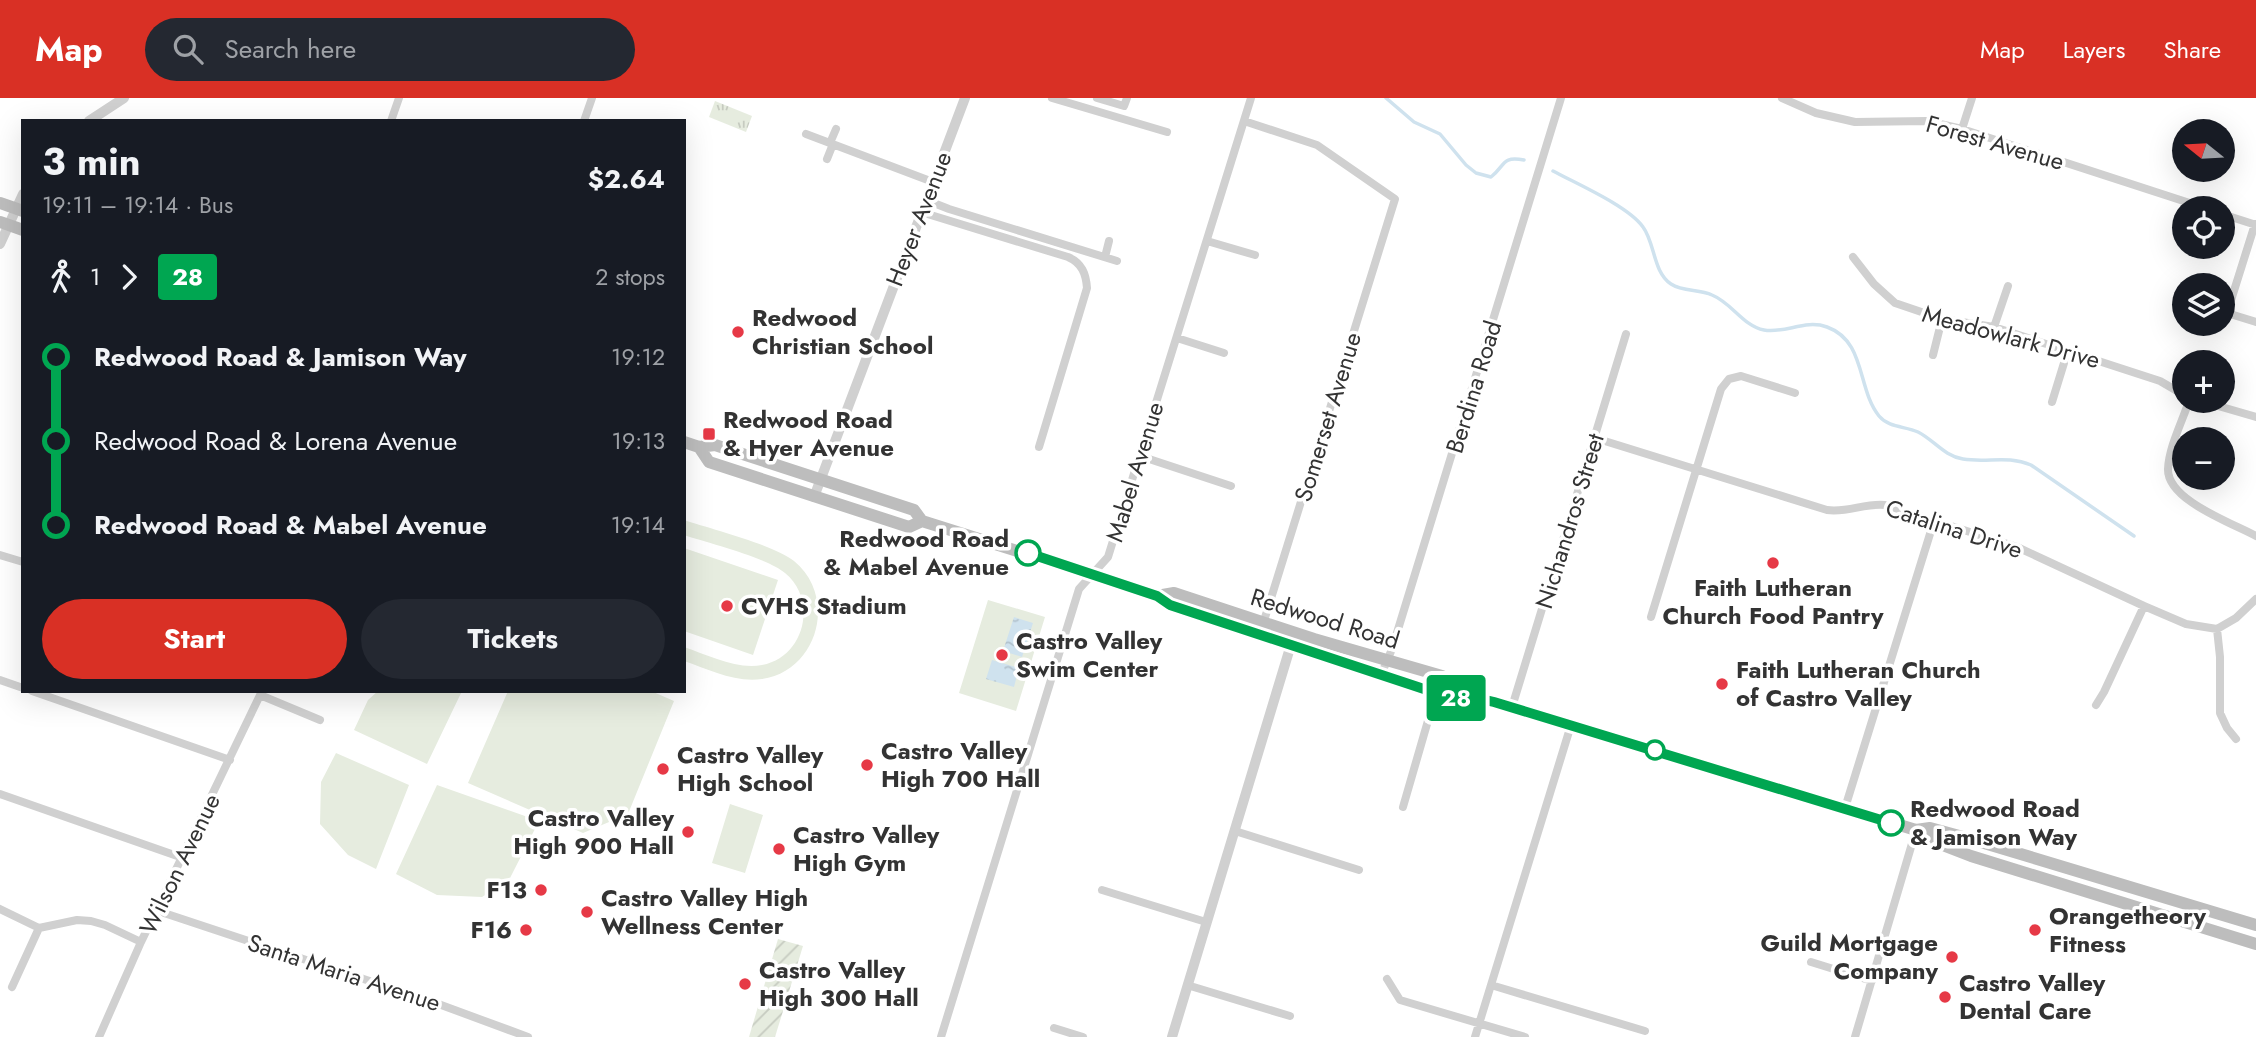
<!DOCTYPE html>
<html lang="en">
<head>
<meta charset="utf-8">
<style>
  :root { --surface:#171b24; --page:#242831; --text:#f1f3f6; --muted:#9ea1a6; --accent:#d93025 }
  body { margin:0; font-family:Jost,sans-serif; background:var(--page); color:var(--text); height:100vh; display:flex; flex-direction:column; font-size:26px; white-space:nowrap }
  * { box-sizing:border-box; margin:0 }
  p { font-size:23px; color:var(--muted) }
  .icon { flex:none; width:38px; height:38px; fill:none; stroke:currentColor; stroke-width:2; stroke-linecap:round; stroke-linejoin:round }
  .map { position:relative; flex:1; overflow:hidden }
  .sheet { position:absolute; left:21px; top:21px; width:665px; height:574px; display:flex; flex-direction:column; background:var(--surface); border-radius:0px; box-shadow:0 7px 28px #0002 }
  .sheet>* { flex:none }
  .badge { padding:0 14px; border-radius:5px; font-size:24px; line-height:46px }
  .needle { width:46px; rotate:288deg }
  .tools { position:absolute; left:2172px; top:21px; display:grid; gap:14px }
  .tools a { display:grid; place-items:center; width:63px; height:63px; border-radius:50%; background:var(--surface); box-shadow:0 7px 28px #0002; font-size:35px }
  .map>.badge { position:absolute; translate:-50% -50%; box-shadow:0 0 0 4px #fff }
  .legs { display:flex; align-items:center; gap:10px; height:77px; padding:0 21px; font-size:23px }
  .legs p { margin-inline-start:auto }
  .overview { display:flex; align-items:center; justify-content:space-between; height:119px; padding:0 21px }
  h1 { font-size:38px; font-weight:700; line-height:52px }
  .primary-button { display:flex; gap:14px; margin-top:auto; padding:14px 21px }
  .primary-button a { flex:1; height:80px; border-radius:42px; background:var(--accent); color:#fff; font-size:28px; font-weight:700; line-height:80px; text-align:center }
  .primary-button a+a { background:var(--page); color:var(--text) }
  ul { padding:0 21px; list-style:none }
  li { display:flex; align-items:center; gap:24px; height:84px; font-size:26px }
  li i { display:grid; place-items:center; width:10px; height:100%; margin:0 9px; background:currentColor }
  li i::after { content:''; width:18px; height:18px; margin:-9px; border:5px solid; border-radius:50%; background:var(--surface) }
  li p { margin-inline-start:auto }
  li:first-child i { background:linear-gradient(#0000 50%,currentColor 0) }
  li:last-child i { background:linear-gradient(currentColor 50%,#0000 0) }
  header { display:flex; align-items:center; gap:42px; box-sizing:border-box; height:98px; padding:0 35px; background:var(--accent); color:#fff }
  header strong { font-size:33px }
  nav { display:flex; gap:38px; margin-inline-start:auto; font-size:24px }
  .search { width:490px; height:63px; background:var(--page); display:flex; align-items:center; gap:18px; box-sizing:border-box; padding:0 24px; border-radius:38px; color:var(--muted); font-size:26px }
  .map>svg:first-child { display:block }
  .grass { fill:url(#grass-tufts) }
  .garden { fill:url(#garden-furrows) }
  .pitch { fill:#e6ecdf }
  .water { fill:url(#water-ripples) }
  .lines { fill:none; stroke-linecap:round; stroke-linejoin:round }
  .stream { stroke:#cfe2ee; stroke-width:3.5 }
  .minor { stroke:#d0d0d0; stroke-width:8 }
  .tertiary { stroke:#d0d0d0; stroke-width:10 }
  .secondary { stroke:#bdbdbd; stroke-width:12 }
  .line-1-casing { stroke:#fff; stroke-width:16 }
  .line-1 { stroke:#00a651; stroke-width:10 }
  .poi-dot { fill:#e63946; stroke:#fff; stroke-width:2.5 }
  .stop-1-dot { fill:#fff; stroke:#00a651; stroke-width:3.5 }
  .labels { text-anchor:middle; stroke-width:7; stroke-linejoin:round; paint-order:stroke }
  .street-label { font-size:24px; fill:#333; stroke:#fff }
  .poi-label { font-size:24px; font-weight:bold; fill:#333; stroke:#fff; text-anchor:start }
  .stop-label { font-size:24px; font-weight:bold; fill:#333; stroke:#fff; text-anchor:end }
</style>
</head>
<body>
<header>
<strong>Map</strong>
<div class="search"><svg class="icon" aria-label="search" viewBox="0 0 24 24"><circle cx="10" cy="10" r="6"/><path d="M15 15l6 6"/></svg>Search here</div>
<nav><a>Map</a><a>Layers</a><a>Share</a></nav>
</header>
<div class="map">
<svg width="2256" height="939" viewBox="0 0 2256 939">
  <defs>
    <pattern id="grass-tufts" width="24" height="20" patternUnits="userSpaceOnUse" patternTransform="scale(1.75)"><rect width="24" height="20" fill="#e6ecdf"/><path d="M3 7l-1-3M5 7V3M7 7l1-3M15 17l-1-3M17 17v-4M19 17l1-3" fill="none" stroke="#c6cbc0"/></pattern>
    <pattern id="garden-furrows" width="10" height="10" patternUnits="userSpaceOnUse" patternTransform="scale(1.75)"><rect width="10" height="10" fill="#e6ecdf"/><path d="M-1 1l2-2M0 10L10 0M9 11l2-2" fill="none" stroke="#c6cbc0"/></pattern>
    <pattern id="water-ripples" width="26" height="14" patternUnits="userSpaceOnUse" patternTransform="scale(1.75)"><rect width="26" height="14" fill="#cfe2ee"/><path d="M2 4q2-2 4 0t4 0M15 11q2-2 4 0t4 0" fill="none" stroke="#b2c2cd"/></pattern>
  </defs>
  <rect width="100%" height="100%" fill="#fff"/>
  <path class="grass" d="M 715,3 L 752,18 L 746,34 L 709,19 Z"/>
  <path class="garden" d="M 778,841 L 803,848 L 775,939 L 749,939 Z"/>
  <path class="pitch" d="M 684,422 C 711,431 774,447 794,463 C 838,499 818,573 762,581 C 735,585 708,571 684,563 L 684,549 C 708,557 737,572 762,567 C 805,559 818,502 785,475 C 768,460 708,445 684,437 Z
    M 684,450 L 778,482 L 753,557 L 684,533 Z
    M 988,502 L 1045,519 L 1016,613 L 959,595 Z
    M 378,593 L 462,593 L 427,666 L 354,632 L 368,602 Z
    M 508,593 L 651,593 L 674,603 L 628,716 L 583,735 L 468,685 Z
    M 336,655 L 409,687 L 376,771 L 348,757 L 320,726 L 321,684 Z
    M 437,687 L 539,723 L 509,782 L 482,799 L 437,797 L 396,776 Z
    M 730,706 L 763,717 L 745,775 L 712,765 Z"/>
  <path class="water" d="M 1014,519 L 1033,525 L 1022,559 L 1003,553 Z
    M 992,562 L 1019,570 L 1014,589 L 986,581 Z"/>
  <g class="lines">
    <path class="stream" d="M 1386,0 L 1414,24 L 1440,36 L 1466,67 L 1476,75 L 1491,79 C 1506,67 1501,58 1524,62
      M 1553,73 C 1577,86 1628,108 1643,129 C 1655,145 1653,174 1671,186 C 1683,194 1699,191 1712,197 C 1732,205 1743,228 1764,232 C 1785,236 1805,221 1827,229 C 1866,243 1857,291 1879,318 C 1889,330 1905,328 1918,334 C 1934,342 1944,358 1963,361 C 1988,365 2007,357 2031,367 L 2134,438"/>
    <path class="minor" d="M 1052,0 L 1167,34
      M 1097,0 L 1124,8 L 1127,0
      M 1782,0 L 1816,15 L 1855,24 L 1927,23 L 1962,31 L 2205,110
      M 391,23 L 399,0
      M 584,23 L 592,0
      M 1244,23 L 1317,47 L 1395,101 L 1263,526
      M 1962,31 L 1972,0
      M 806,36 L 933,84
      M 830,45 L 836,31
      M 827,61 L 833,46
      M 926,102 L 949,111 L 1117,163
      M 921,114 L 1068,159 C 1082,165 1086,176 1087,190 L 1039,349
      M 2222,116 L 2256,127
      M 2255,126 L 2227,215 L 2256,224
      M 1207,143 L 1255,157
      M 1105,159 L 1109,143
      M 1853,159 L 1874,186 L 1895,205 L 1942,221 L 1994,229 L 2160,283 L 2184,297
      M 1994,229 L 2008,188
      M 1177,240 L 1224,255
      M 1933,257 L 1942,221
      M 2189,303 C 2182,324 2169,349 2168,371 C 2167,402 2232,425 2256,438
      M 2201,303 L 2256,319
      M 2052,304 L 2068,252
      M 1595,340 L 1827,412 C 1848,415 1864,405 1885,407 L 2017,449 L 2144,508 L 2186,526 L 2217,531 L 2236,520 L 2256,501
      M 1140,358 L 1231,388
      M 0,457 L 23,464
      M 1651,519 L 1721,291 L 1729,281 L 1741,278 L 1795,295
      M 2217,531 L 2220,559 L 2220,615 L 2227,630 L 2236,641
      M 1381,577 L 1392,551 L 1561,0
      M 0,582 L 23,590
      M 32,593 L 230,662
      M 260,597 L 320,622
      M 2096,607 L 2104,594 L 2144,508
      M 1512,609 L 1626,236
      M 0,696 L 183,760
      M 1403,709 L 1436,595
      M 1845,710 L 1934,423
      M 1235,733 L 1359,772
      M 1102,792 L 1206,824
      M 0,811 L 39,830 L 77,822 L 91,823 L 105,827 L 141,844
      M 158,813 L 433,904 L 528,939
      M 1811,864 L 1872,883
      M 1387,881 L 1400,902 L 1525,939
      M 1187,887 L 1290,918
      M 1491,887 L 1645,933
      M 12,889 L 39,830
      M 1054,930 L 1083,939
      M 99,939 L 141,844 L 262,593
      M 941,939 L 1079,491 L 1108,459 L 1251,0
      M 1475,939 L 1571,627
      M 1855,939 L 1916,732"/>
    <path class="tertiary" d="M 89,23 L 124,0
      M 0,146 L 23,96
      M 814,399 L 965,0
      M 1172,939 L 1293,540"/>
    <path class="secondary" d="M 0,105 L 23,113
      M 0,124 L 23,132
      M 684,344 L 699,349 L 715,347 L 914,412 L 922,423 L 1116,484 L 1157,498 L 1170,507 L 1436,595 L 1453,600 L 1476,599 L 1916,732 L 1927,741 L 1971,758 L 2256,846
      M 699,349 L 709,364 L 909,429 L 922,423
      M 1157,498 L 1174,495 L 1314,541 L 1442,578 L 1457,584 L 1476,599
      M 1916,732 L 1930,730 L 1974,742 L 2256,827"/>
  </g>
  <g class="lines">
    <defs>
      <path id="line-1" d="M 1028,455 L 1157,498 L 1170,507 L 1436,595 C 1456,601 1475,599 1494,604 L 1891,725"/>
    </defs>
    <use href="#line-1" class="line-1-casing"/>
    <use href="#line-1" class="line-1"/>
  </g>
  <g class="poi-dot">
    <circle cx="738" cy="234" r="7"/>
    <rect x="702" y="329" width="14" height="14" rx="3.5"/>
    <circle cx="1773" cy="465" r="7"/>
    <circle cx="727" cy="508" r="7"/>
    <circle cx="1002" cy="557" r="7"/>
    <circle cx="1722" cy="586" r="7"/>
    <circle cx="867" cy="667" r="7"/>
    <circle cx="663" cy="671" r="7"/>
    <circle cx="688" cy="734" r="7"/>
    <circle cx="779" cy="751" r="7"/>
    <circle cx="541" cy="792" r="7"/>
    <circle cx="587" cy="814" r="7"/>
    <circle cx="526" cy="832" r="7"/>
    <circle cx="2035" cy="832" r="7"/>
    <circle cx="1952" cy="859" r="7"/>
    <circle cx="745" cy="886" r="7"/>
    <circle cx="1945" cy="899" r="7"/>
  </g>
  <g class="stop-1-dot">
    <circle cx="1028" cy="455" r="12"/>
    <circle cx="1655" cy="652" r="9"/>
    <circle cx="1891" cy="725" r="12"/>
  </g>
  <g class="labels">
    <g class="street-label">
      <text transform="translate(1995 45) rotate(16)" y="8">Forest Avenue</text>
      <text transform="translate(919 121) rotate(-69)" y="8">Heyer Avenue</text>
      <text transform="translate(2011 239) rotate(15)" y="8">Meadowlark Drive</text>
      <text transform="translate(1474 289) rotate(-73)" y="8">Berdina Road</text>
      <text transform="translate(1328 319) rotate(-73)" y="8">Somerset Avenue</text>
      <text transform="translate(1135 374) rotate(-73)" y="8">Mabel Avenue</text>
      <text transform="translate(1570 423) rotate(-73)" y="8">Nichandros Street</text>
      <text transform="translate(1954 431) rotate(18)" y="8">Catalina Drive</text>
      <text transform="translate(1325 521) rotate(17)" y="8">Redwood Road</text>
      <text transform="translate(180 766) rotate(-64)" y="8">Wilson Avenue</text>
      <text transform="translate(344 875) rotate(18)" y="8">Santa Maria Avenue</text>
    </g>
    <g class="poi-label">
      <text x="752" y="228">Redwood<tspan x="752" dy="28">Christian School</tspan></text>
      <text x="723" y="330">Redwood Road<tspan x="723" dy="28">&amp; Hyer Avenue</tspan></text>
      <text x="1773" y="498" text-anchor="middle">Faith Lutheran<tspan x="1773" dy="28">Church Food Pantry</tspan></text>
      <text x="741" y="516">CVHS Stadium</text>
      <text x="1016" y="551">Castro Valley<tspan x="1016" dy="28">Swim Center</tspan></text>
      <text x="1736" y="580">Faith Lutheran Church<tspan x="1736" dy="28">of Castro Valley</tspan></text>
      <text x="881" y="661">Castro Valley<tspan x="881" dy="28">High 700 Hall</tspan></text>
      <text x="677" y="665">Castro Valley<tspan x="677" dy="28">High School</tspan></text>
      <text x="674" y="728" text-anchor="end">Castro Valley<tspan x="674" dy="28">High 900 Hall</tspan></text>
      <text x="793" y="745">Castro Valley<tspan x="793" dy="28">High Gym</tspan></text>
      <text x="527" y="800" text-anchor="end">F13</text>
      <text x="601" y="808">Castro Valley High<tspan x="601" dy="28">Wellness Center</tspan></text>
      <text x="2049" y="826">Orangetheory<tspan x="2049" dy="28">Fitness</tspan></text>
      <text x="512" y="840" text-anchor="end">F16</text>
      <text x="1938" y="853" text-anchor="end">Guild Mortgage<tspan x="1938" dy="28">Company</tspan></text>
      <text x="759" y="880">Castro Valley<tspan x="759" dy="28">High 300 Hall</tspan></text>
      <text x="1959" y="893">Castro Valley<tspan x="1959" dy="28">Dental Care</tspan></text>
    </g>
    <g class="stop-label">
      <text x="1009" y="449">Redwood Road<tspan x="1009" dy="28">&amp; Mabel Avenue</tspan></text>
      <text x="1910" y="719" text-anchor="start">Redwood Road<tspan x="1910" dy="28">&amp; Jamison Way</tspan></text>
    </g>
  </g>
</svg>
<div class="tools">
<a><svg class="needle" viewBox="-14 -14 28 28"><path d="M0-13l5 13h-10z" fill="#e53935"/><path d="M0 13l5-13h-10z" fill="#9ea1a6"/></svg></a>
<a><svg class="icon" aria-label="locate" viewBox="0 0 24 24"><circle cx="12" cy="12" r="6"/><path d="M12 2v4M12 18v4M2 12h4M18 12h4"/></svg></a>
<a><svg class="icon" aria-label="layers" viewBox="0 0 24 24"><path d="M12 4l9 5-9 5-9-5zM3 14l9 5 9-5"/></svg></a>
<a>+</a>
<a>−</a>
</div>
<b class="badge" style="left:1456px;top:600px;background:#00a651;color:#fff">28</b>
<section class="sheet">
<div class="overview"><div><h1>3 min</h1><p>19:11 – 19:14 · Bus</p></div><b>$2.64</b></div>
<div class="legs"><svg class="icon" aria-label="walk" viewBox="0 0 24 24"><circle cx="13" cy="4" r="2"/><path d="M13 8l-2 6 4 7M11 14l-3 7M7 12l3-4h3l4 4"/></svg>1<svg class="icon" aria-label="forward" viewBox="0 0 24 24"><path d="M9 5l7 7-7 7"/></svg><b class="badge" style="background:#00a651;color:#fff">28</b><p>2 stops</p></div>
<ul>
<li><i style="color:#00a651"></i><b>Redwood Road &amp; Jamison Way</b><p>19:12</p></li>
<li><i style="color:#00a651"></i><span>Redwood Road &amp; Lorena Avenue</span><p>19:13</p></li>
<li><i style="color:#00a651"></i><b>Redwood Road &amp; Mabel Avenue</b><p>19:14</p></li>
</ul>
<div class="primary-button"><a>Start</a><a>Tickets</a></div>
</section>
</div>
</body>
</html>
